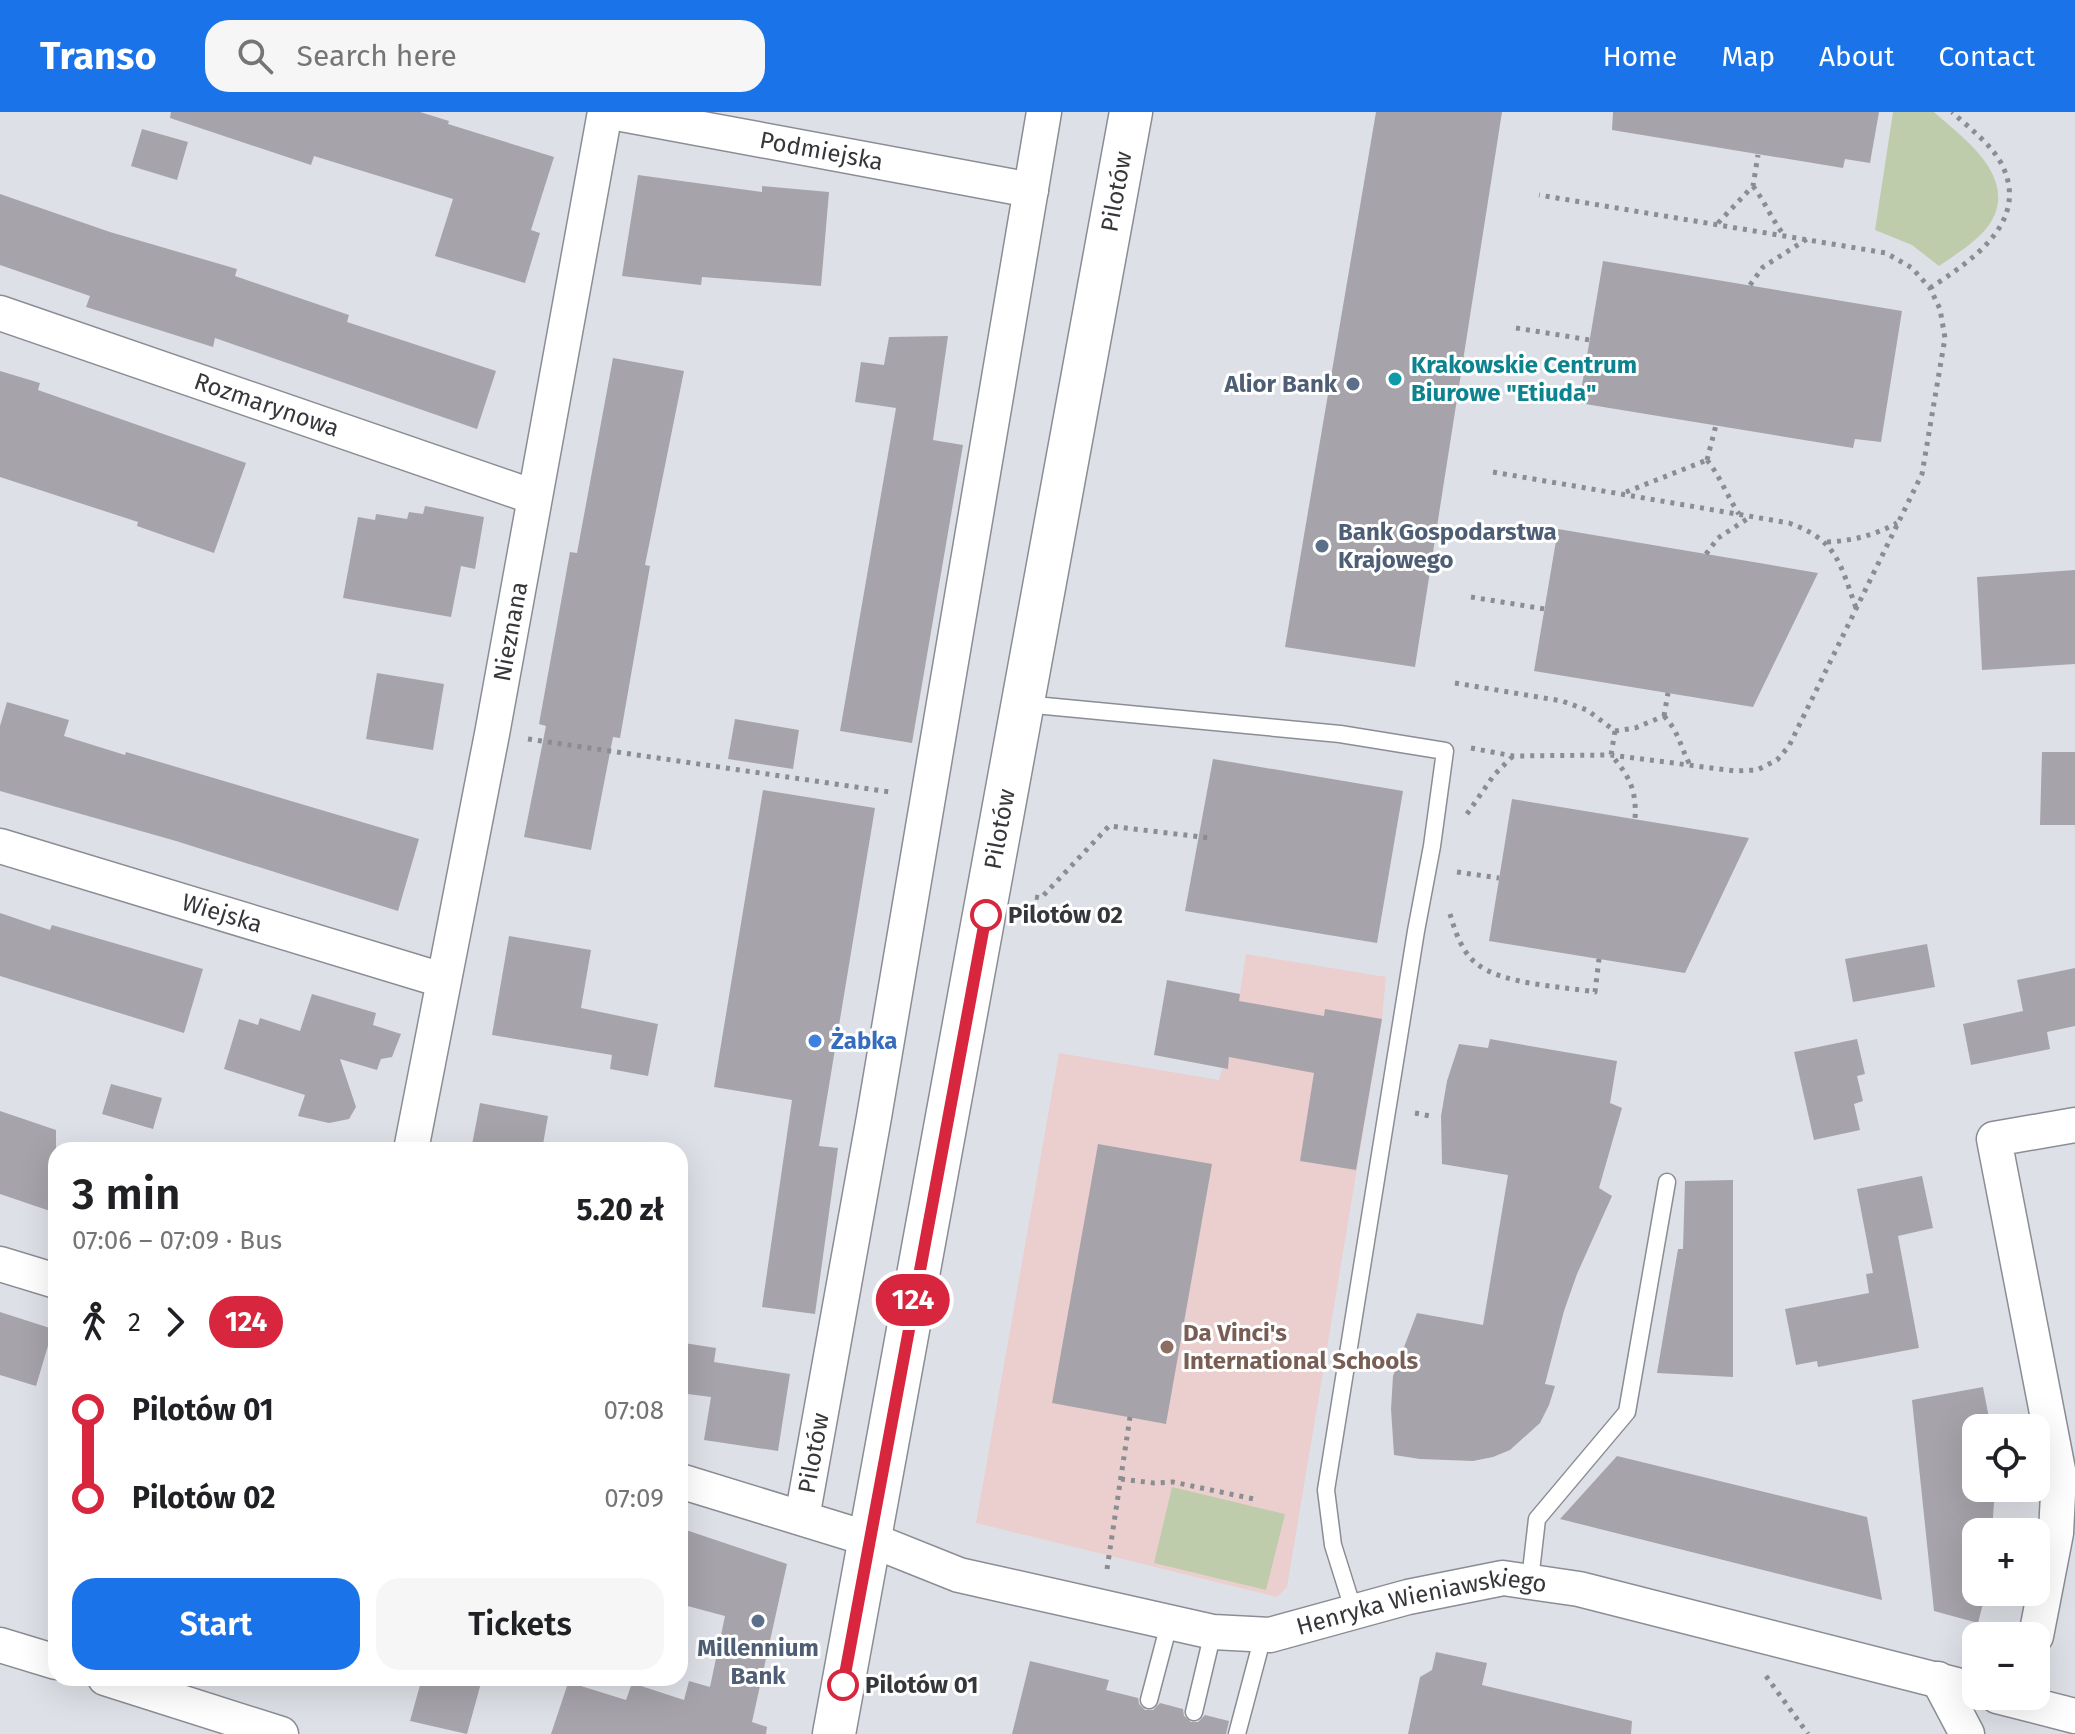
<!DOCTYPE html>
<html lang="en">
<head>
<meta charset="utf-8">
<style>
  :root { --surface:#fff; --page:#f6f6f6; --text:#202124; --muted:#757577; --accent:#1a73e8 }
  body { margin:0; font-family:"Fira Sans",sans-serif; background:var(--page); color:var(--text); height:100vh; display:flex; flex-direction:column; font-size:30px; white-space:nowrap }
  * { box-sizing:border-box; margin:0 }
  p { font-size:26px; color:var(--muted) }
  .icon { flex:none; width:44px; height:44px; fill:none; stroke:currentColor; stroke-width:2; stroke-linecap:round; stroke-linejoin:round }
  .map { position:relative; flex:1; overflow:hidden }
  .details { position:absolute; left:48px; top:1030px; width:640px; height:544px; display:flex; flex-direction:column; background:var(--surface); border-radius:24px; box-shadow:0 8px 32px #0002 }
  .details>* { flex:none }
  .badge { padding:0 16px; border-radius:26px; font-size:28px; line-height:52px }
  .tools { position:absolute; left:1962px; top:1302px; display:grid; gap:16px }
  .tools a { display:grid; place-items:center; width:88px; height:88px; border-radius:16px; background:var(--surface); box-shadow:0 8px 32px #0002; font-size:40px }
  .map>.badge { position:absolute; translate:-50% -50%; box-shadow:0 0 0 4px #fff }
  .legs { display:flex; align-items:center; gap:12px; height:88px; padding:0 24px; font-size:26px }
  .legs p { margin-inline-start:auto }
  .summary { display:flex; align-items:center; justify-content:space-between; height:136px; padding:0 24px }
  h1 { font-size:44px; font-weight:600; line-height:60px }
  .button { display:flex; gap:16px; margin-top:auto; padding:16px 24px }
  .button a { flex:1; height:92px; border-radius:24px; background:var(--accent); color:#fff; font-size:32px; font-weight:600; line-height:92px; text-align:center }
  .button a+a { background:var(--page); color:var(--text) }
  ul { padding:0 24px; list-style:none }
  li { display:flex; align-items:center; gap:28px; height:88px; font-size:30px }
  li i { display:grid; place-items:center; width:12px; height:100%; margin:0 10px; background:currentColor }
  li i::after { content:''; width:20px; height:20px; margin:-10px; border:6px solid; border-radius:50%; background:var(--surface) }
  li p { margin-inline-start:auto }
  li:first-child i { background:linear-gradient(#0000 50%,currentColor 0) }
  li:last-child i { background:linear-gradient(currentColor 50%,#0000 0) }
  header { display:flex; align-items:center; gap:48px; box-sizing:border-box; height:112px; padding:0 40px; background:var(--accent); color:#fff }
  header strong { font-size:38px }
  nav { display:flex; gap:44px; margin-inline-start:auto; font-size:28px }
  .search { width:560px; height:72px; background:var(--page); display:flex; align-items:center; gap:20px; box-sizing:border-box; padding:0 28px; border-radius:24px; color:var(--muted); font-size:30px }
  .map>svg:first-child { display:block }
  .education { fill:#eacfce }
  .green { fill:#beccac }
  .building { fill:#a6a4aa }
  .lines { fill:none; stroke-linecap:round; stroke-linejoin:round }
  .service-casing { stroke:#8b8d94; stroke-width:19 }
  .minor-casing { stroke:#8b8d94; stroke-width:37 }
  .tertiary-casing { stroke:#8b8d94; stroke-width:45 }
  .path { stroke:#8b8d92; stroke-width:5; stroke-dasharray:4 6; stroke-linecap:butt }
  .service { stroke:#fff; stroke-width:16 }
  .minor { stroke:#fff; stroke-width:34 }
  .tertiary { stroke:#fff; stroke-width:42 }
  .line-1-casing { stroke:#fff; stroke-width:18 }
  .line-1 { stroke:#d7263d; stroke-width:12 }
  .culture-dot { fill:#0f9aa8; stroke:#fff; stroke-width:3 }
  .service-dot { fill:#5c6f8a; stroke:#fff; stroke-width:3 }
  .stop-1-dot { fill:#fff; stroke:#d7263d; stroke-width:4 }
  .shop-dot { fill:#3f7fe0; stroke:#fff; stroke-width:3 }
  .education-dot { fill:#8d6e63; stroke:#fff; stroke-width:3 }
  .labels { text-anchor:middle; stroke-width:6; stroke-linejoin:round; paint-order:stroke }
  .street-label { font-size:24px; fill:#36373a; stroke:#fff }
  .culture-label { font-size:24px; font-weight:bold; fill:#0d838f; stroke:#fff; text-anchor:start }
  .service-label { font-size:24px; font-weight:bold; fill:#4e5e75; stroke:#fff; text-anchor:end }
  .stop-label { font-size:24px; font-weight:bold; fill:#36373a; stroke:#fff; text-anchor:start }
  .shop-label { font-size:24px; font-weight:bold; fill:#366cbe; stroke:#fff; text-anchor:start }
  .education-label { font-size:24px; font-weight:bold; fill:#785e54; stroke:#fff; text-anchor:start }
</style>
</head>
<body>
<header>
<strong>Transo</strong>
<div class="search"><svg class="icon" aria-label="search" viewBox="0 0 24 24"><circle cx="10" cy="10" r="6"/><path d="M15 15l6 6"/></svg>Search here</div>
<nav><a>Home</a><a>Map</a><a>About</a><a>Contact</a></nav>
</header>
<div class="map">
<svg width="2075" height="1622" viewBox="0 0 2075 1622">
  <rect width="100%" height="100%" fill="#dee0e7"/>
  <path class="education" d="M 1246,842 L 1386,865 L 1382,907 L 1287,1475 L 1277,1485 L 976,1411 L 1059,941 L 1219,968 L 1222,957 L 1228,956 Z"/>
  <path class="green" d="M 1893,0 L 1934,0 C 1963,26 2018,64 1991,110 C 1980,128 1956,142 1939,154 L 1912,133 L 1875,118 Z
    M 1172,1375 L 1285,1402 L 1266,1478 L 1154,1451 Z"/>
  <path class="building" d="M 171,0 L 420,0 L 449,9 L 448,12 L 554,45 L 531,118 L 540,121 L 525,171 L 435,144 L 453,87 L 314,44 L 311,53 L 170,6 Z
    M 1376,0 L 1502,0 L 1415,555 L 1285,535 Z
    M 1613,0 L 1879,0 L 1870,51 L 1845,47 L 1843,56 L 1612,18 Z
    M 142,17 L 188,30 L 177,68 L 131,54 Z
    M 638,63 L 762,80 L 762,74 L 829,80 L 821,174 L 702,165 L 701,173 L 622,164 Z
    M 0,82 L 110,120 L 237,157 L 235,164 L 349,203 L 347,210 L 496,259 L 477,317 L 215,226 L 213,235 L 86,195 L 90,184 L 0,153 Z
    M 1603,149 L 1902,199 L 1881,330 L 1855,327 L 1853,336 L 1579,291 Z
    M 948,224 L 933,328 L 963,333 L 912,631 L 840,619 L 896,296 L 855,290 L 861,250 L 884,253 L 889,225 Z
    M 613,246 L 684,259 L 645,453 L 650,454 L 620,626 L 613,625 L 591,738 L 524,725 L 546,614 L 539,612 L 570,440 L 577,441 Z
    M 0,259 L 40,271 L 38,278 L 246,351 L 214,441 L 137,414 L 138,410 L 0,365 Z
    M 425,394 L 484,405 L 475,457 L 461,454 L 451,505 L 343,486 L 358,405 L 375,408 L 376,402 L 407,407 L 409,400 L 423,402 Z
    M 1558,417 L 1818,461 L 1753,595 L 1534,559 Z
    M 2075,458 L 2075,552 L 1982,558 L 1977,465 Z
    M 377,561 L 444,572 L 433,638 L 366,627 Z
    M 7,590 L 69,608 L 64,624 L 125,643 L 126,640 L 419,727 L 398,799 L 176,729 L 0,679 L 0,614 Z
    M 735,607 L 799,618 L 793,657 L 728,647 Z
    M 2042,640 L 2075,640 L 2075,713 L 2040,713 Z
    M 1213,647 L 1403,679 L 1377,831 L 1185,799 Z
    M 763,678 L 875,696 L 819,1034 L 838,1036 L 815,1202 L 762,1195 L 792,988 L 714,975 Z
    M 1512,687 L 1749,726 L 1685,861 L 1489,829 Z
    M 0,801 L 50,818 L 52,813 L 203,857 L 184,921 L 0,864 Z
    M 509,824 L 591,838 L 581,896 L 658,912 L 648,964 L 610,957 L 612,943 L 492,923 Z
    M 1927,832 L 1935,875 L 1853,890 L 1845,847 Z
    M 2075,856 L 2075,914 L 2047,920 L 2050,937 L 1971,953 L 1963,912 L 2023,899 L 2017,868 Z
    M 1167,868 L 1240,882 L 1239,889 L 1324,904 L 1325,897 L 1382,907 L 1356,1058 L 1300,1049 L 1314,961 L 1229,945 L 1228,957 L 1154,943 Z
    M 312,882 L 376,901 L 373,913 L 401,922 L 392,945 L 381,947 L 377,958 L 340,947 L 356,995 L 349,1007 L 329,1011 L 298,1004 L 305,983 L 224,957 L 239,907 L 258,913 L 260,906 L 300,919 Z
    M 1490,927 L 1617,949 L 1610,991 L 1622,996 L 1599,1076 L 1612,1084 L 1577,1162 L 1564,1199 L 1545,1272 L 1555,1274 L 1549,1293 L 1540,1311 L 1510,1338 L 1493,1345 L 1473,1349 L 1420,1347 L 1394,1343 L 1391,1297 L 1393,1264 L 1417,1201 L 1483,1213 L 1508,1063 L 1442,1052 L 1441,1004 L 1447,969 L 1459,932 L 1488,936 Z
    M 1857,927 L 1865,962 L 1857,964 L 1863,989 L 1854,992 L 1860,1018 L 1814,1028 L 1794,940 Z
    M 111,972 L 162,986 L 153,1017 L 102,1002 Z
    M 480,991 L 548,1004 L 542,1038 L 471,1038 Z
    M 0,999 L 56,1018 L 56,1101 L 0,1082 Z
    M 1098,1032 L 1212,1052 L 1166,1312 L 1052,1291 Z
    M 1922,1064 L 1933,1116 L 1898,1124 L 1919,1236 L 1818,1255 L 1817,1249 L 1796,1253 L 1785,1197 L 1869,1181 L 1866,1162 L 1873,1161 L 1857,1077 Z
    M 1733,1068 L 1733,1265 L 1657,1261 L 1678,1137 L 1683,1137 L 1685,1069 Z
    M 0,1200 L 53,1217 L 36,1274 L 0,1263 Z
    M 684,1231 L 716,1236 L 714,1250 L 790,1262 L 778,1339 L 704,1328 L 711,1285 L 680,1281 Z
    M 1983,1275 L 1991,1316 L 1976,1316 L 1976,1376 L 1995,1376 L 1992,1420 L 1976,1420 L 1976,1480 L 1986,1480 L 1978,1511 L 1934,1499 L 1912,1288 Z
    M 1617,1344 L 1867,1405 L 1882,1488 L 1560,1407 Z
    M 680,1416 L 787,1452 L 752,1610 L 767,1615 L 766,1622 L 551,1622 L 567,1574 L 581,1574 L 626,1588 L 632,1571 L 684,1588 L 689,1569 L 710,1575 L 725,1504 L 680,1492 Z
    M 1436,1540 L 1487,1551 L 1482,1573 L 1632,1609 L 1631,1622 L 1408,1622 L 1420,1565 L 1432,1558 Z
    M 1030,1549 L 1109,1568 L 1106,1578 L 1138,1586 L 1139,1592 L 1145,1598 L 1153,1598 L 1160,1591 L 1183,1597 L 1184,1604 L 1191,1610 L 1198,1610 L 1205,1603 L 1229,1609 L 1226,1622 L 1012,1622 Z
    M 422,1566 L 459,1566 L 481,1571 L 467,1622 L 410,1609 Z"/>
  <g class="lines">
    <defs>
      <path id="service" d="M 1024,592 L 1340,622 L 1445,639 L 1432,734 L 1416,819 L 1326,1378 L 1333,1433 L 1354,1500
        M 1530,1468 L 1537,1407 L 1627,1300 L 1667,1070
        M 1149,1588 L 1169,1512
        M 1194,1600 L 1213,1520
        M 1237,1622 L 1263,1524"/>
      <g id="minor">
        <path id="s1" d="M 611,0 L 1031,78"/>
        <path id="s2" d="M 0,201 L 534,385"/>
        <path id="s3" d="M 0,734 L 442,868"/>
        <path id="s4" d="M 411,1038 L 492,622 L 605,0"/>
        <path d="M 0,1152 L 56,1169"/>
        <path id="s5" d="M 680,1369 L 869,1427 L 959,1463 L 1213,1520 L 1270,1523 L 1408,1485 L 1503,1466 L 1579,1477 L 1976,1578"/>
        <path id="s6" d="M 802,1406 L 874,1005 L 1044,0"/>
        <path d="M 2036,1524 L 2056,1421 L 2059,1363 L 1994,1027 L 2075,1013"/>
        <path d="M 0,1533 L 56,1550"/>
        <path d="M 105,1566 L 281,1622"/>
        <path d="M 1938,1567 L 1967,1622"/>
        <path d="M 1997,1584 L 2075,1604"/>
      </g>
      <g id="tertiary">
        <path id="s7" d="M 834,1622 L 1131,0"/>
      </g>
    </defs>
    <use href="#service" class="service-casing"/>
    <use href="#minor" class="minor-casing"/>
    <use href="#tertiary" class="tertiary-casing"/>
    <path class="path" d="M 1753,74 C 1765,90 1772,108 1784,123
      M 1718,111 L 1753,74 L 1758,43
      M 1750,173 L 1763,155 L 1807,127
      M 1930,176 C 1971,149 2029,111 2003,55 C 1993,33 1969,16 1952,0
      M 1516,216 L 1590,228
      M 1707,348 C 1720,364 1727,384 1739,402
      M 1707,348 L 1716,313
      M 1493,360 L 1789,411 C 1837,428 1840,451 1856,496
      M 1626,380 L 1707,348
      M 1827,430 C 1852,429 1875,423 1897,411
      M 1706,442 L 1718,426 L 1750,405
      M 1471,485 L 1545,497
      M 1455,571 L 1562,589 L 1587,598 L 1615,619 L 1635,616 L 1664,604
      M 1664,604 C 1679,620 1680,634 1690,653
      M 1664,604 L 1668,581
      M 1615,619 L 1611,643 C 1629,663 1637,679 1635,707
      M 528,627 L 890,680
      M 1471,636 L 1513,644 L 1611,643 L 1735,659 L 1757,658 L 1777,648 L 1789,634 L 1922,362 L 1945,226 L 1940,197 L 1930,176 L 1912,156 L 1886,141 L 1539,83
      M 1467,702 L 1494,663 L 1513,644
      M 1457,760 L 1499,766
      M 1035,785 L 1041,786 L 1109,714 L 1210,726
      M 1450,802 C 1455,819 1462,841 1477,852 C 1504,873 1561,874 1595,880 L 1599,847
      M 1415,1001 L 1430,1004
      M 1121,1367 L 1154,1371 L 1173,1370 L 1254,1387
      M 1107,1457 L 1130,1305
      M 1766,1564 L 1808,1622"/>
    <use href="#service" class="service"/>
    <use href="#minor" class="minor"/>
    <use href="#tertiary" class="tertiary"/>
  </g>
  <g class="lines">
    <defs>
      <path id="line-1" d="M 843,1573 L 986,803"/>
    </defs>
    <use href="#line-1" class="line-1-casing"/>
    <use href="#line-1" class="line-1"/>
  </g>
  <circle class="culture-dot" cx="1395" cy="267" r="8"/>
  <g class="service-dot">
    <circle cx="1353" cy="272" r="8"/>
    <circle cx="1322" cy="434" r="8"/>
    <circle cx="758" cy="1509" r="8"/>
  </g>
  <g class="stop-1-dot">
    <circle cx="986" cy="803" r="14"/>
    <circle cx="843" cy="1573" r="14"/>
  </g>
  <circle class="shop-dot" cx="815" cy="929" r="8"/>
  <circle class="education-dot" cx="1167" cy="1235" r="8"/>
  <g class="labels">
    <g class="street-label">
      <text dy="8" stroke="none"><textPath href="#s1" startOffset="214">Podmiejska</textPath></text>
      <text dy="8" stroke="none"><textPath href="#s7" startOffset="1568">Pilotów</textPath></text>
      <text dy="8" stroke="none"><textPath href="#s2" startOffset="282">Rozmarynowa</textPath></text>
      <text dy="8" stroke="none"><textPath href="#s4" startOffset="528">Nieznana</textPath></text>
      <text dy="8" stroke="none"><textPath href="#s7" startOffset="920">Pilotów</textPath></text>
      <text dy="8" stroke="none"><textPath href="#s3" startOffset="232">Wiejska</textPath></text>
      <text dy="8" stroke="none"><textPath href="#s6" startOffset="66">Pilotów</textPath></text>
      <text dy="8" stroke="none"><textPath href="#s5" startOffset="768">Henryka Wieniawskiego</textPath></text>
    </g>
    <g class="culture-label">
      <text x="1411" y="261">Krakowskie Centrum<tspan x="1411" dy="28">Biurowe "Etiuda"</tspan></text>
    </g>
    <g class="service-label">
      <text x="1337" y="280">Alior Bank</text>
      <text x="1338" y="428" text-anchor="start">Bank Gospodarstwa<tspan x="1338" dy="28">Krajowego</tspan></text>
      <text x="758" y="1544" text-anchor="middle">Millennium<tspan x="758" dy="28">Bank</tspan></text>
    </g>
    <g class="stop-label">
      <text x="1008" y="811">Pilotów 02</text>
      <text x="865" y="1581">Pilotów 01</text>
    </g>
    <g class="shop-label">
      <text x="831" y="937">Żabka</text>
    </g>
    <g class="education-label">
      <text x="1183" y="1229">Da Vinci's<tspan x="1183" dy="28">International Schools</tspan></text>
    </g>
  </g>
</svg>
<div class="tools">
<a><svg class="icon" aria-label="locate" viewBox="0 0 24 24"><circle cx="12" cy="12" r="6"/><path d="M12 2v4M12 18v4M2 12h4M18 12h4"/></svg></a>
<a>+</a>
<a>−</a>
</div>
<b class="badge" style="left:913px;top:1188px;background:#d7263d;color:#fff">124</b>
<section class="details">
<div class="summary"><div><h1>3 min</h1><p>07:06 – 07:09 · Bus</p></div><b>5.20 zł</b></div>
<div class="legs"><svg class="icon" aria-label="walk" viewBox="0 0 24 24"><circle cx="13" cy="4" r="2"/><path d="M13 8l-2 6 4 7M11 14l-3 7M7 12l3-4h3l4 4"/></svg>2<svg class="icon" aria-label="forward" viewBox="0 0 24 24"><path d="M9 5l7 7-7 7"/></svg><b class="badge" style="background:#d7263d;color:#fff">124</b></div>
<ul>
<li><i style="color:#d7263d"></i><b>Pilotów 01</b><p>07:08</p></li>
<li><i style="color:#d7263d"></i><b>Pilotów 02</b><p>07:09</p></li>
</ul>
<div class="button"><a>Start</a><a>Tickets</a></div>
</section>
</div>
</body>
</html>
